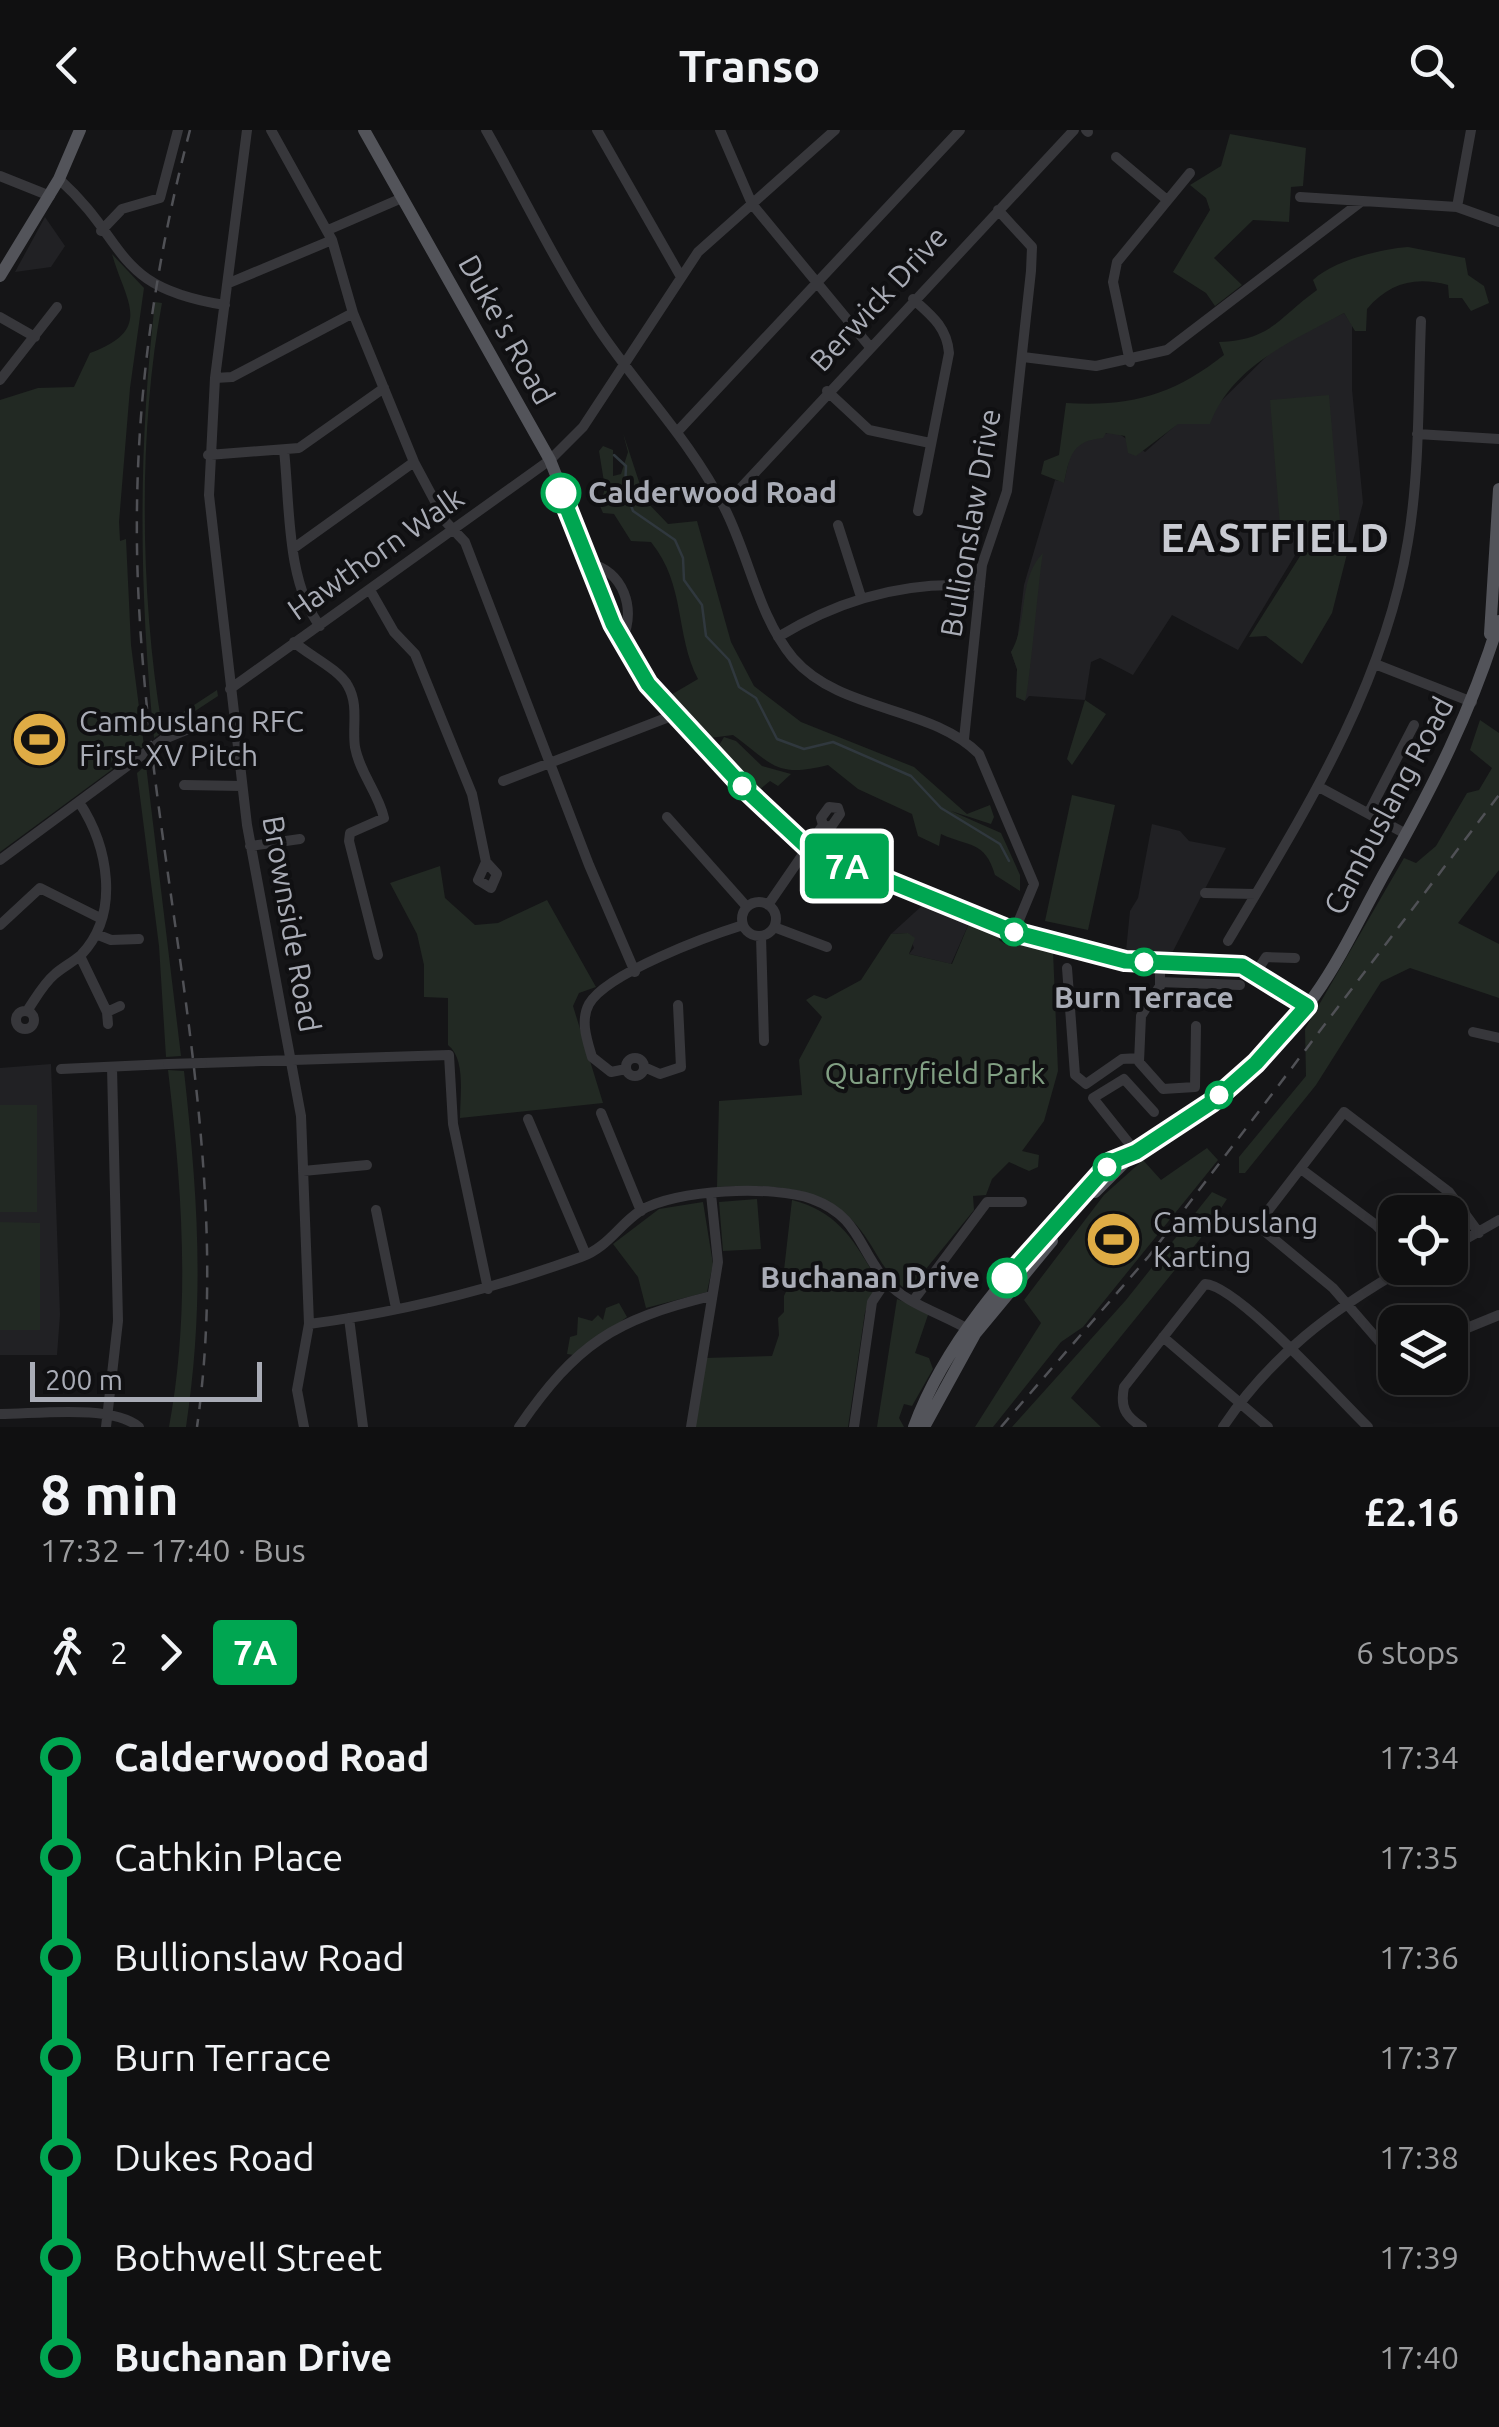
<!DOCTYPE html>
<html lang="en">
<head>
<meta charset="utf-8">
<style>
  :root { --surface:#101011; --page:#1e1e1f; --text:#f1f3f6; --muted:#9c9d9f; --line:#303031 }
  body { margin:0; font-family:Ubuntu,sans-serif; background:var(--page); color:var(--text); height:100vh; display:flex; flex-direction:column; font-size:38px; white-space:nowrap }
  * { box-sizing:border-box; margin:0 }
  p { font-size:32px; color:var(--muted) }
  .icon { flex:none; width:55px; height:55px; fill:none; stroke:currentColor; stroke-width:2; stroke-linecap:round; stroke-linejoin:round }
  .map { position:relative; height:1297px; overflow:hidden }
  .sheet { display:flex; flex-direction:column; background:var(--surface); flex:1 }
  .sheet>* { flex:none }
  .badge { padding:0 20px; border-radius:8px; font-size:35px; line-height:65px }
  .buttons { position:absolute; left:1378px; top:1065px; display:grid; gap:20px }
  .buttons a { display:grid; place-items:center; width:90px; height:90px; border-radius:20px; background:var(--surface); box-shadow:0 5px 25px #0003,0 0 0 2px var(--line); font-size:50px }
  .scale { position:absolute; left:30px; bottom:25px; width:232px; box-sizing:border-box; padding-left:10px; border:5px solid #a9acb6; border-top:0; font-size:28px; line-height:35px; white-space:nowrap; color:#a9acb6; -webkit-text-stroke:8px #101012; paint-order:stroke }
  .map>.badge { position:absolute; translate:-50% -50%; box-shadow:0 0 0 5px #fff }
  .legs { display:flex; align-items:center; gap:15px; height:110px; padding:0 40px; font-size:32px }
  .legs p { margin-inline-start:auto }
  .summary { display:flex; align-items:center; justify-content:space-between; height:170px; padding:0 40px }
  h1 { font-size:55px; font-weight:600; line-height:75px }
  ul { padding:0 40px; list-style:none }
  li { display:flex; align-items:center; gap:35px; height:100px; font-size:38px }
  li i { display:grid; place-items:center; width:15px; height:100%; margin:0 12px; background:currentColor }
  li i::after { content:''; width:25px; height:25px; margin:-12px; border:8px solid; border-radius:50%; background:var(--surface) }
  li p { margin-inline-start:auto }
  li:first-child i { background:linear-gradient(#0000 50%,currentColor 0) }
  li:last-child i { background:linear-gradient(currentColor 50%,#0000 0) }
  header { display:flex; justify-content:space-between; align-items:center; height:130px; padding:0 40px; background:var(--surface); font-size:45px; font-weight:600 }
  .map>svg:first-child { display:block }
  .built { fill:#212124 }
  .green { fill:#222923 }
  .lines { fill:none; stroke-linecap:round; stroke-linejoin:round }
  .stream { stroke:#30383e; stroke-width:2.5 }
  .minor { stroke:#37373b; stroke-width:10 }
  .major { stroke:#53545a; stroke-width:12 }
  .rail { stroke:#505156; stroke-width:2.5; stroke-dasharray:12 10; stroke-linecap:butt }
  .minor-bridge { stroke:#37373b; stroke-width:10 }
  .line-1-casing { stroke:#fff; stroke-width:22 }
  .line-1 { stroke:#00a651; stroke-width:15 }
  .stop-1-dot { fill:#fff; stroke:#00a651; stroke-width:5 }
  .labels { text-anchor:middle; stroke-width:8; stroke-linejoin:round; paint-order:stroke }
  .street-label { font-size:30px; fill:#a9acb6; stroke:#101012 }
  .stop-label { font-size:30px; font-weight:bold; fill:#a9acb6; stroke:#101012; text-anchor:start }
  .poi-label { font-size:30px; fill:#a9acb6; stroke:#101012; text-anchor:start }
  .park-label { font-size:30px; fill:#819f83; stroke:#101012 }
  .district-label { font-size:40px; font-weight:bold; letter-spacing:2.5px; fill:#c9cbd2; stroke:#101012 }
</style>
</head>
<body>
<header><svg class="icon" aria-label="back" viewBox="0 0 24 24"><path d="M15 5l-7 7 7 7"/></svg>Transo<svg class="icon" aria-label="search" viewBox="0 0 24 24"><circle cx="10" cy="10" r="6"/><path d="M15 15l6 6"/></svg></header>
<div class="map">
<svg width="1499" height="1297" viewBox="0 0 1499 1297">
  <rect width="100%" height="100%" fill="#151517"/>
  <path class="built" d="M 45,87 L 65,116 L 51,137 L 15,142 Z
    M 1344,183 L 1352,195 L 1352,259 L 1363,373 L 1352,415 L 1297,422 L 1238,520 L 1172,485 L 1133,545 L 1100,528 L 1091,532 L 1085,570 L 1029,566 L 1025,571 L 1016,567 L 1017,539 L 1011,522 L 1017,512 L 1024,455 L 1055,350 L 1064,352 L 1071,321 L 1082,310 L 1115,301 L 1145,322 L 1178,293 L 1209,294 L 1217,275 L 1277,216 Z
    M 1152,694 L 1180,701 L 1189,711 L 1226,718 L 1170,827 L 1126,821 L 1130,781 L 1138,768 Z
    M 925,773 L 970,791 L 951,834 L 909,824 L 914,818 L 908,803 L 891,804 Z
    M 51,934 L 60,1185 L 57,1225 L 0,1225 L 0,938 Z"/>
  <path class="green" d="M 1230,4 L 1306,18 L 1303,56 L 1291,57 L 1289,92 L 1253,90 L 1214,128 L 1242,155 L 1215,176 L 1206,163 L 1173,142 L 1210,80 L 1206,68 L 1190,55 L 1221,36 Z
    M 1408,117 L 1465,128 L 1468,145 L 1484,156 L 1489,173 L 1471,181 L 1462,168 L 1449,168 L 1448,155 C 1415,146 1389,153 1367,179 L 1366,201 L 1355,201 L 1344,183 C 1293,211 1232,235 1210,294 L 1178,294 L 1136,326 L 1128,323 L 1125,306 L 1106,303 L 1103,308 C 1072,311 1070,325 1064,353 L 1041,344 L 1044,331 L 1059,325 L 1066,273 C 1131,277 1173,265 1224,225 L 1219,212 C 1271,210 1277,189 1317,160 L 1313,150 C 1333,131 1380,119 1408,117 Z
    M 112,124 L 144,158 L 130,258 L 119,392 L 120,411 L 126,409 L 131,515 L 144,616 L 0,722 L 0,270 L 38,258 L 74,257 L 90,223 C 155,199 125,171 112,124 Z
    M 155,172 L 162,173 C 138,300 140,467 162,596 L 217,560 L 218,566 L 154,608 C 139,461 138,319 155,172 Z
    M 1329,265 L 1340,391 L 1280,396 L 1270,270 Z
    M 623,303 L 645,370 L 668,394 L 697,391 L 731,512 L 754,556 L 801,592 L 914,637 L 967,684 L 990,675 L 994,687 L 991,694 L 951,681 L 1001,703 L 1020,745 L 1020,761 L 995,745 C 985,710 968,717 941,704 L 939,716 L 918,706 L 912,684 L 858,659 L 828,635 C 774,649 771,632 733,605 L 710,608 L 669,566 L 698,549 C 675,505 686,455 651,412 L 631,411 L 614,384 L 603,383 L 600,376 L 605,358 L 599,321 L 603,316 L 613,320 L 613,346 L 621,344 L 628,322 Z
    M 1349,416 L 1332,483 L 1302,534 L 1266,506 L 1249,507 L 1302,423 Z
    M 1043,423 C 1039,444 1029,564 1025,571 L 1016,567 L 1017,539 L 1011,522 C 1029,491 1017,450 1043,423 Z
    M 1085,570 L 1106,584 L 1072,635 L 1067,629 Z
    M 1480,590 L 1499,603 L 1499,740 L 1458,793 L 1499,814 L 1499,868 L 1410,838 L 1381,852 L 1316,955 L 1245,1043 L 1239,1043 L 1239,1027 L 1306,946 L 1305,899 L 1404,728 L 1416,733 L 1436,716 L 1467,663 L 1479,660 L 1492,638 L 1470,620 Z
    M 724,607 L 736,611 L 762,636 L 791,644 L 778,656 L 770,651 L 759,660 L 718,617 Z
    M 146,635 L 181,926 L 166,927 L 159,816 L 137,643 Z
    M 1072,665 L 1115,675 L 1088,800 L 1045,791 Z
    M 440,736 L 445,768 L 475,795 L 498,793 L 547,770 L 596,857 L 579,863 L 573,876 L 603,973 L 460,988 C 460,966 466,929 448,915 L 448,868 L 424,867 L 424,835 L 417,804 L 390,753 Z
    M 970,791 L 998,803 L 999,810 L 1005,814 L 1015,810 L 1053,821 L 1058,941 L 1044,991 L 1022,1021 L 1039,1025 L 1038,1037 L 1029,1041 L 1009,1032 L 992,1049 L 986,1065 L 973,1066 L 974,1080 L 908,1161 C 886,1146 879,1126 865,1106 C 830,1055 774,1054 717,1057 L 719,971 L 802,965 L 799,930 L 822,887 L 806,870 L 814,865 L 826,869 L 861,850 L 891,804 L 908,803 L 915,808 L 909,824 L 952,834 Z
    M 168,940 L 184,941 C 198,1068 205,1170 186,1297 L 169,1297 C 191,1178 182,1059 168,940 Z
    M 0,975 L 37,975 L 37,1082 L 0,1082 Z
    M 1207,1018 L 1218,1030 L 1083,1197 L 1061,1212 L 993,1297 L 975,1297 L 1041,1193 L 1024,1170 L 1104,1065 L 1143,1030 L 1161,1050 Z
    M 1212,1062 L 1227,1069 L 1204,1104 L 1071,1268 L 1101,1297 L 1012,1297 L 1126,1170 Z
    M 757,1069 L 761,1119 L 723,1121 L 719,1072 Z
    M 792,1070 C 839,1082 854,1111 878,1151 L 865,1182 L 848,1297 L 695,1297 L 705,1228 L 772,1226 L 779,1205 L 778,1188 L 784,1182 L 784,1166 L 795,1142 L 784,1140 Z
    M 703,1072 L 713,1134 L 707,1162 L 646,1178 L 638,1147 L 613,1114 L 659,1079 Z
    M 0,1092 L 40,1093 L 40,1200 L 0,1200 Z
    M 897,1169 L 929,1182 L 915,1223 L 929,1228 L 933,1239 L 912,1276 L 904,1274 L 899,1288 L 904,1297 L 877,1297 Z
    M 619,1173 L 627,1187 L 574,1225 L 567,1224 L 570,1207 L 577,1205 L 578,1187 L 592,1191 L 598,1185 L 603,1190 L 606,1178 Z"/>
  <g class="lines">
    <path class="stream" d="M 614,325 L 626,336 L 625,359 L 633,381 L 675,410 L 683,428 L 684,450 L 702,475 L 706,506 L 729,530 L 739,557 L 756,568 L 777,609 L 804,619 L 833,612 L 911,646 L 941,678 L 1000,714 L 1009,731"/>
    <path class="minor" d="M 247,0 L 215,248 L 209,365 L 247,695 L 301,986 L 309,1194 L 297,1260 L 304,1297
      M 271,0 L 332,110 L 353,183 L 414,332 L 446,392 L 465,412 L 589,735 L 635,842
      M 486,0 C 523,65 556,135 598,198 C 638,258 691,311 724,377 C 749,425 758,486 793,528 C 841,583 930,575 979,624 L 1034,754 L 1014,802
      M 597,0 L 681,147
      M 720,0 L 752,74 L 870,217
      M 1086,0 L 1088,2
      M 1116,27 L 1167,70
      M 0,46 L 50,66
      M 59,49 C 130,113 111,157 225,175
      M 1300,67 L 1457,77 L 1499,92
      M 1457,77 L 1471,0
      M 328,100 L 402,68
      M 101,101 L 122,79 L 160,68 L 178,0
      M 229,153 L 332,110
      M 913,169 C 931,185 947,197 949,223 L 918,381
      M 0,187 L 35,207
      M 1023,227 L 1096,236 L 1167,220 L 1362,71
      M 1130,232 L 1113,152 L 1117,132 L 1190,43
      M 215,248 L 232,247 L 353,183
      M 0,250 L 57,177
      M 827,261 L 869,300 L 930,313
      M 677,302 L 960,0
      M 1417,304 L 1499,309
      M 284,320 C 290,374 286,452 320,496
      M 208,325 L 299,318 L 384,258
      M 724,376 L 1074,0
      M 838,395 L 861,467
      M 294,418 L 414,332
      M 589,433 C 624,442 636,478 622,510
      M 370,460 L 394,502 L 415,524 L 472,664 L 486,732 L 497,744 L 491,758 L 478,750 L 486,732
      M 778,507 C 840,469 907,450 980,456
      M 294,512 C 308,525 339,539 348,556 C 359,575 352,597 355,617 C 360,644 378,662 384,688 L 350,703 L 349,711 L 378,825
      M 1375,534 L 1472,572
      M 230,559 L 550,330 L 583,297 L 698,122 L 835,0
      M 164,609 L 186,600 L 233,595
      M 964,609 L 982,435 L 1007,361 L 1031,141 L 1032,117 L 998,80
      M 503,651 L 674,585
      M 184,655 L 242,656
      M 1319,657 L 1406,704
      M 1369,682 L 1414,595
      M 667,687 L 747,777
      M 250,716 L 300,709
      M 0,730 L 134,631
      M 1205,763 L 1256,764
      M742 789a17 17 0 1 1 34 0a17 17 0 1 1-34 0Z
      M 768,775 L 823,695 L 831,697 L 840,684 L 838,678 L 829,677 L 821,688 L 823,695
      M 0,795 L 40,758 L 100,788
      M 774,797 L 827,817
      M 96,804 L 111,810 L 139,809
      M 761,806 L 764,911
      M 1228,811 C 1302,686 1384,558 1408,411 C 1420,340 1418,264 1421,191
      M 80,826 L 107,882
      M 1160,833 L 1160,856 L 1141,886 L 1139,932 L 1163,959 L 1195,957 L 1196,896
      M 1067,838 L 1075,945 L 1086,954 L 1122,929 L 1139,928
      M 1255,844 L 1266,827 L 1295,828
      M 1160,852 L 1240,855
      M16 890a9 9 0 1 1 18 0a9 9 0 1 1-18 0Z
      M 27,881 C 36,868 43,854 55,844 C 63,837 73,832 81,825 C 121,783 108,716 79,672
      M 108,894 L 107,882 L 120,876
      M 1473,902 L 1499,908
      M626 937a9 9 0 1 1 18 0a9 9 0 1 1-18 0Z
      M 202,933 L 449,925 L 453,994 L 488,1159
      M 644,937 L 660,944 L 681,937 L 678,875
      M 61,939 L 168,934
      M 626,939 L 611,942 L 592,927 C 587,910 580,891 589,874 C 607,843 708,806 743,795
      M 601,983 L 641,1081
      M 528,989 L 586,1125
      M 1136,1022 L 1093,968 L 1124,949 L 1154,982
      M 1301,1039 L 1376,1095 L 1395,1116
      M 303,1041 L 367,1035
      M 376,1080 L 396,1178
      M 1450,1118 L 1499,1090
      M 913,1171 L 987,1072 L 1022,1072
      M 349,1188 L 363,1297
      M 309,1194 C 401,1182 493,1159 581,1127 C 607,1118 619,1095 640,1081 C 674,1059 775,1055 812,1069 C 859,1086 858,1118 886,1151 C 907,1175 944,1184 971,1201
      M 1450,1205 L 1499,1185
      M 1163,1207 L 1268,1297
      M 1395,1223 L 1385,1218 L 1333,1158 L 1257,1095 L 1344,982 L 1449,1062 L 1479,1103
      M 0,1284 C 37,1284 111,1274 139,1297
      M 106,1297 L 118,1191 L 112,937
      M 519,1297 C 577,1213 614,1190 711,1166
      M 691,1297 L 718,1132 L 711,1064
      M 854,1297 L 872,1172 L 886,1151
      M 1142,1297 C 1125,1286 1120,1277 1124,1257 L 1205,1154 C 1237,1155 1339,1269 1368,1297
      M 1223,1297 C 1270,1226 1332,1180 1405,1138"/>
    <path class="major" d="M 364,0 L 550,330 L 622,510 L 648,554 L 746,660 L 808,718 L 952,780 L 1014,802 L 1125,831 L 1242,836 L 1307,876
      M 0,146 L 59,49 L 80,0
      M 1490,504 L 1499,359
      M 1095,1062 L 1130,1027
      M 914,1297 C 952,1193 1039,1113 1111,1032 C 1189,999 1266,935 1315,865 C 1342,827 1363,781 1386,740 C 1432,659 1472,580 1499,491
      M 924,1297 L 975,1204 L 1052,1111"/>
    <path class="rail" d="M 190,0 C 147,163 129,325 140,493 C 156,761 235,1028 197,1297
      M 1001,1297 L 1149,1126 L 1499,665"/>
    <path class="minor-bridge" d="M 134,631 L 164,609
      M 168,934 L 202,933"/>
  </g>
  <g class="lines">
    <defs>
      <path id="line-1" d="M 561,363 L 613,494 L 648,554 L 746,660 L 808,718 L 1014,802 L 1125,831 L 1242,836 L 1307,876 L 1256,933 L 1212,972 L 1136,1022 L 1111,1032 L 1007,1148"/>
    </defs>
    <use href="#line-1" class="line-1-casing"/>
    <use href="#line-1" class="line-1"/>
  </g>
  <defs>
    <symbol id="stadium-disc" viewBox="-11 -11 22 22"><circle r="9.5" fill="#dfac45" stroke="#101012"/><path d="M0-5a6.5 5 0 1 0 0 10a6.5 5 0 1 0 0-10ZM-3.5-1.8h7v3.6h-7Z" fill="#111"/></symbol>
  </defs>
  <g fill-rule="evenodd">
    <use href="#stadium-disc" x="8" y="578" width="63" height="63"/>
    <use href="#stadium-disc" x="1082" y="1078" width="63" height="63"/>
  </g>
  <g class="stop-1-dot">
    <circle cx="561" cy="363" r="18"/>
    <circle cx="742" cy="656" r="12"/>
    <circle cx="1014" cy="802" r="12"/>
    <circle cx="1144" cy="832" r="12"/>
    <circle cx="1219" cy="965" r="12"/>
    <circle cx="1107" cy="1037" r="12"/>
    <circle cx="1007" cy="1148" r="18"/>
  </g>
  <g class="labels">
    <g class="street-label">
      <text transform="translate(879 169) rotate(-47)" y="10">Berwick Drive</text>
      <text transform="translate(506 200) rotate(61)" y="10">Duke's Road</text>
      <text transform="translate(971 393) rotate(-80)" y="10">Bullionslaw Drive</text>
      <text transform="translate(376 424) rotate(-35)" y="10">Hawthorn Walk</text>
      <text transform="translate(1389 676) rotate(-62)" y="10">Cambuslang Road</text>
      <text transform="translate(291 794) rotate(80)" y="10">Brownside Road</text>
    </g>
    <g class="stop-label">
      <text x="588" y="373">Calderwood Road</text>
      <text x="1144" y="878" text-anchor="middle">Burn Terrace</text>
      <text x="980" y="1158" text-anchor="end">Buchanan Drive</text>
    </g>
    <g class="poi-label">
      <text x="79" y="602">Cambuslang RFC<tspan x="79" dy="34">First XV Pitch</tspan></text>
      <text x="1153" y="1103">Cambuslang<tspan x="1153" dy="34">Karting</tspan></text>
    </g>
    <g class="park-label">
      <text x="935" y="954">Quarryfield Park</text>
    </g>
    <g class="district-label">
      <text x="1276" y="422">EASTFIELD</text>
    </g>
  </g>
</svg>
<div class="buttons">
<a><svg class="icon" aria-label="locate" viewBox="0 0 24 24"><circle cx="12" cy="12" r="6"/><path d="M12 2v4M12 18v4M2 12h4M18 12h4"/></svg></a>
<a><svg class="icon" aria-label="layers" viewBox="0 0 24 24"><path d="M12 4l9 5-9 5-9-5zM3 14l9 5 9-5"/></svg></a>
</div>
<div class="scale">200 m</div>
<b class="badge" style="left:847px;top:736px;background:#00a651;color:#fff">7A</b>
</div>
<section class="sheet">
<div class="summary"><div><h1>8 min</h1><p>17:32 – 17:40 · Bus</p></div><b>£2.16</b></div>
<div class="legs"><svg class="icon" aria-label="walk" viewBox="0 0 24 24"><circle cx="13" cy="4" r="2"/><path d="M13 8l-2 6 4 7M11 14l-3 7M7 12l3-4h3l4 4"/></svg>2<svg class="icon" aria-label="forward" viewBox="0 0 24 24"><path d="M9 5l7 7-7 7"/></svg><b class="badge" style="background:#00a651;color:#fff">7A</b><p>6 stops</p></div>
<ul>
<li><i style="color:#00a651"></i><b>Calderwood Road</b><p>17:34</p></li>
<li><i style="color:#00a651"></i><span>Cathkin Place</span><p>17:35</p></li>
<li><i style="color:#00a651"></i><span>Bullionslaw Road</span><p>17:36</p></li>
<li><i style="color:#00a651"></i><span>Burn Terrace</span><p>17:37</p></li>
<li><i style="color:#00a651"></i><span>Dukes Road</span><p>17:38</p></li>
<li><i style="color:#00a651"></i><span>Bothwell Street</span><p>17:39</p></li>
<li><i style="color:#00a651"></i><b>Buchanan Drive</b><p>17:40</p></li>
</ul>
</section>
</body>
</html>
